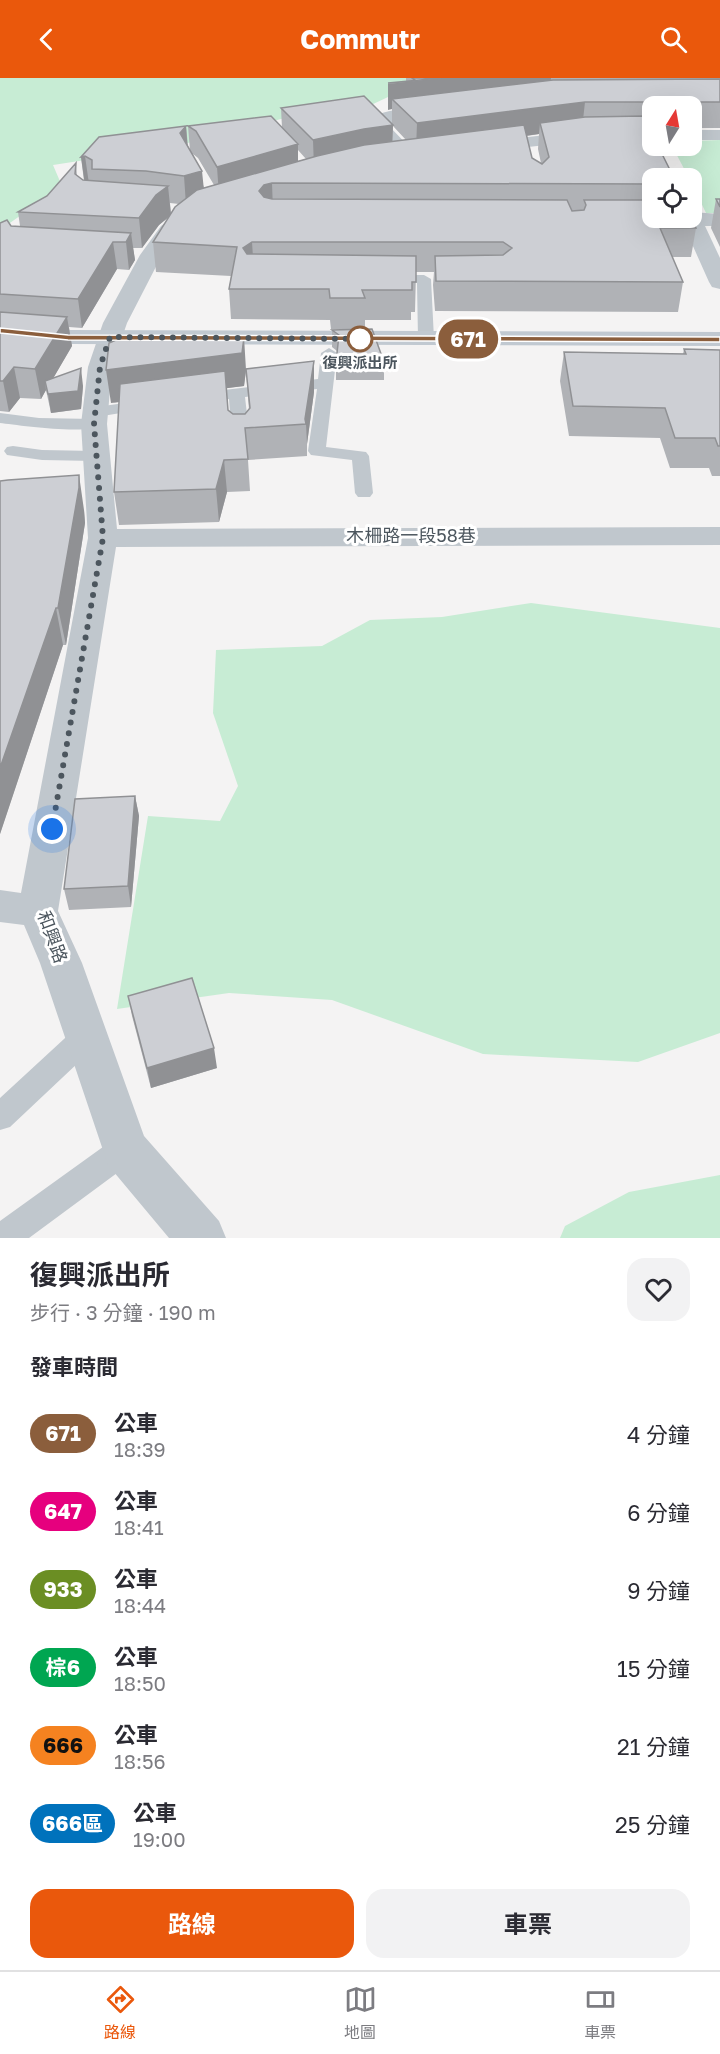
<!DOCTYPE html>
<html lang="zh-TW">
<head>
<meta charset="utf-8">
<style>
  :root { --surface:#fff; --page:#f2f2f3; --text:#2b2b33; --muted:#7c7c81; --line:#e1e1e2; --accent:#ea580c }
  body { margin:0; font-family:"Golos Text","Noto Sans TC",sans-serif; background:var(--page); color:var(--text); height:100vh; display:flex; flex-direction:column; font-size:22px; white-space:nowrap }
  * { box-sizing:border-box; margin:0 }
  p { font-size:20px; color:var(--muted) }
  .icon { flex:none; width:33px; height:33px; fill:none; stroke:currentColor; stroke-width:2; stroke-linecap:round; stroke-linejoin:round }
  .map { position:relative; height:1160px; overflow:hidden }
  .panel { display:flex; flex-direction:column; background:var(--surface); flex:1 }
  .panel>* { flex:none }
  .badge { padding:0 12px; border-radius:20px; font-size:21px; line-height:39px }
  .needle { width:39px; rotate:11deg }
  .controls { position:absolute; left:642px; top:18px; display:grid; gap:12px }
  .controls a { display:grid; place-items:center; width:60px; height:60px; border-radius:12px; background:var(--surface); box-shadow:0 6px 24px #0002; font-size:30px }
  .you { position:absolute; width:30px; height:30px; margin:-15px; border:4px solid #fff; border-radius:50%; background:#1a73e8; box-shadow:0 0 0 9px #1a73e833 }
  .map>.badge { position:absolute; translate:-50% -50%; box-shadow:0 0 0 3px #fff }
  h2 { padding:0 30px; font-size:22px; line-height:54px }
  .round { display:grid; place-items:center; flex:none; width:63px; height:63px; border-radius:18px; background:var(--page) }
  .head { display:flex; align-items:center; justify-content:space-between; height:102px; padding:0 30px }
  h1 { font-size:28px; font-weight:700; line-height:45px }
  .cta { display:flex; gap:12px; margin-top:auto; padding:12px 30px }
  .cta a { flex:1; height:69px; border-radius:18px; background:var(--accent); color:#fff; font-size:24px; font-weight:700; line-height:69px; text-align:center }
  .cta a+a { background:var(--page); color:var(--text) }
  ul { padding:0; list-style:none }
  li { display:flex; align-items:center; gap:18px; height:78px; padding:0 30px }
  li div { flex:1 }
  li b { display:block; font-size:22px }
  li em { font-style:normal }
  li .badge { min-width:66px; font-weight:700; text-align:center }
  header { display:flex; justify-content:space-between; align-items:center; height:78px; padding:0 30px; background:var(--accent); color:#fff; font-size:27px; font-weight:700 }
  .tabs { display:flex; justify-content:space-around; align-items:center; height:84px; border-top:2px solid var(--line); background:var(--surface); font-size:16px; color:var(--muted) }
  .tabs a { display:grid; justify-items:center; gap:3px }
  .tabs .selected { color:var(--accent) }
  .map>svg:first-child { display:block }
  .green { fill:#c7ecd4 }
  .lines { fill:none; stroke-linecap:round; stroke-linejoin:round }
  .service { fill:#c0c7cd; fill-rule:evenodd }
  .minor { fill:#c0c7cd; fill-rule:evenodd }
  .secondary { fill:#c1c9d1; fill-rule:evenodd }
  .wall { fill:#b0b2b6; fill-rule:evenodd }
  .shaded-wall { fill:#909194 }
  .building { fill:#cdcfd4; stroke:#909194; stroke-width:1.5 }
  .line { fill:#8b5e3c; stroke:#fff; stroke-width:1.5 }
  .walk { stroke:#4c565e; stroke-width:6; stroke-dasharray:0 10.8 }
  .stop-dot { fill:#fff; stroke:#8b5e3c; stroke-width:3 }
  .labels { text-anchor:middle; stroke-width:6; stroke-linejoin:round; paint-order:stroke }
  .far-stop-label { font-size:15px; font-weight:bold; fill:#4c565e; stroke:#fff }
  .street-label { font-size:18px; fill:#4c565e; stroke:#fff }
</style>
</head>
<body>
<header><svg class="icon" aria-label="back" viewBox="0 0 24 24"><path d="M15 5l-7 7 7 7"/></svg>Commutr<svg class="icon" aria-label="search" viewBox="0 0 24 24"><circle cx="10" cy="10" r="6"/><path d="M15 15l6 6"/></svg></header>
<div class="map">
<svg width="720" height="1160" viewBox="0 0 720 1160">
  <rect width="100%" height="100%" fill="#f4f3f3"/>
  <path class="green" d="M 0,0 L 531,0 L 403,12 L 354,35 L 281,41 L 176,68 L 53,87 L 62,108 L 0,152 Z
    M 720,62 L 720,135 L 706,135 L 692,106 L 692,100 L 689,100 L 672,68 L 692,68 L 692,63 Z
    M 531,525 L 720,550 L 720,955 L 638,984 L 483,976 L 332,922 L 229,915 L 117,931 L 148,738 L 220,743 L 238,708 L 213,635 L 216,572 L 322,568 L 370,542 L 442,539 Z
    M 720,1097 L 720,1160 L 560,1160 L 565,1148 L 629,1114 Z"/>
  <g class="lines">
    <path class="service" d="M 389,197 L 424,197 L 431,201 L 434,261 L 431,264 L 421,264 L 418,261 L 417,205 L 384,204 L 382,201 Z
      M 329,270 L 337,275 L 326,369 L 366,374 L 369,378 L 373,415 L 370,419 L 358,419 L 355,415 L 352,382 L 311,377 L 308,373 L 317,311 L 245,319 L 250,362 L 247,366 L 235,366 L 232,362 L 229,321 L 198,325 L 190,320 L 198,315 L 318,301 L 321,275 Z
      M 146,322 L 154,327 L 152,330 L 96,339 L 88,334 L 96,329 Z
      M 0,335 L 39,340 L 94,341 L 102,346 C 93,358 17,347 0,345 Z
      M 13,368 L 42,372 L 95,373 L 101,374 L 104,378 L 101,382 L 95,383 L 42,382 L 7,377 L 4,373 L 7,369 Z
      M 87,946 L 97,949 L 101,958 L 97,967 L 10,1049 L 0,1052 L 0,1020 L 77,949 Z
      M 125,1057 L 136,1061 L 140,1071 L 136,1081 L 29,1160 L 0,1160 L 0,1143 L 114,1061 Z"/>
    <path class="minor" d="M 437,28 L 443,29 L 446,33 L 443,37 L 387,46 L 419,79 L 417,83 L 403,83 L 366,44 C 377,30 420,30 437,28 Z
      M 652,52 L 652,62 L 582,63 L 484,74 L 478,73 L 475,69 L 478,65 L 484,64 L 582,53 Z
      M 692,52 L 720,52 L 720,62 L 692,62 Z
      M 184,134 L 191,136 L 194,140 L 176,156 L 162,177 L 127,245 L 112,289 L 107,346 L 117,451 L 720,449 L 720,467 L 116,469 L 58,833 L 82,885 L 144,1058 L 219,1143 L 226,1160 L 169,1160 L 108,1087 L 40,885 L 24,847 L 0,844 L 0,812 L 21,815 L 88,460 L 81,346 L 88,289 L 103,245 L 140,177 L 161,148 L 177,136 Z
      M 692,134 L 720,136 L 720,148 L 705,148 L 720,180 L 720,211 L 712,209 L 709,204 L 684,148 L 639,146 L 636,142 L 639,138 L 652,136 L 652,140 L 692,140 Z"/>
    <path class="secondary" d="M 0,246 L 68,252 L 720,254 L 720,268 L 68,266 L 0,260 Z"/>
  </g>
  <path class="wall" d="M 406,0 L 720,0 L 720,50 L 692,50 L 692,28 L 652,28 L 652,51 L 651,51 L 652,100 L 652,140 L 696,150 L 691,179 L 672,179 L 683,204 L 678,234 L 435,233 L 433,207 L 434,194 L 416,194 L 415,234 L 411,234 L 411,242 L 365,242 L 365,251 L 331,251 L 330,242 L 231,241 L 229,211 L 231,198 L 156,194 L 153,164 L 169,139 L 159,147 L 142,170 L 133,170 L 135,182 L 129,192 L 117,191 L 82,250 L 69,249 L 72,268 L 53,300 L 83,308 L 81,331 L 51,335 L 46,312 L 41,321 L 20,320 L 9,334 L 0,333 L 0,145 L 11,148 L 20,148 L 18,134 L 47,118 L 76,85 L 77,98 L 84,103 L 81,79 L 186,48 L 188,68 L 190,73 L 188,48 L 282,50 L 281,30 L 392,46 L 392,31 L 388,31 L 388,5 L 406,4 ZM 393,48 L 406,62 L 392,64 ZM 539,56 L 538,71 L 541,85 L 532,80 L 527,58 ZM 298,72 L 306,81 L 298,83 ZM 193,76 L 198,80 L 214,107 L 204,110 ZM 170,125 L 179,126 L 171,136 Z
    M 716,121 L 720,121 L 720,169 L 711,150 Z
    M 332,252 L 384,284 L 384,302 L 336,302 L 336,284 L 337,273 L 332,269 Z
    M 684,271 L 720,272 L 720,398 L 712,398 L 709,390 L 670,390 L 660,360 L 569,358 L 560,303 L 564,274 L 683,276 Z
    M 314,283 L 314,314 L 307,366 L 307,378 L 248,382 L 250,413 L 227,414 L 219,444 L 119,447 L 114,414 L 119,324 L 111,325 L 246,291 ZM 246,293 L 249,332 L 245,336 L 233,336 L 228,332 L 226,310 L 244,308 Z
    M 0,403 L 84,432 L 85,445 L 66,567 L 63,567 L 0,756 Z
    M 135,718 L 139,738 L 131,829 L 69,832 L 64,811 Z
    M 128,918 L 217,990 L 151,1010 L 132,938 Z"/>
  <path class="shaded-wall" d="M 441,0 L 551,0 L 550,13 L 392,21 L 392,31 L 388,32 L 388,6 Z
    M 585,24 L 582,51 L 540,45 L 539,56 L 416,72 L 417,45 Z
    M 393,47 L 392,74 L 314,90 L 313,62 L 364,51 Z
    M 186,48 L 188,75 L 180,55 Z
    M 298,66 L 298,94 L 219,117 L 217,89 Z
    M 85,78 L 89,106 L 85,107 L 81,79 Z
    M 202,93 L 205,122 L 186,127 L 184,98 Z
    M 272,105 L 273,133 L 259,113 L 264,107 Z
    M 168,108 L 171,137 L 159,147 L 142,170 L 139,140 L 156,117 Z
    M 131,155 L 135,182 L 129,192 L 126,164 Z
    M 113,164 L 117,191 L 82,250 L 78,221 Z
    M 252,164 L 254,194 L 243,170 Z
    M 67,239 L 72,268 L 47,311 L 45,303 L 46,312 L 41,321 L 35,291 Z
    M 244,259 L 246,292 L 244,308 L 111,325 L 106,292 Z
    M 314,283 L 314,314 L 307,366 L 306,346 L 305,341 Z
    M 14,289 L 20,320 L 9,334 L 3,303 Z
    M 81,290 L 83,308 L 81,331 L 51,335 L 48,316 Z
    M 224,382 L 227,414 L 219,444 L 216,411 Z
    M 79,397 L 84,432 L 85,445 L 66,567 L 58,530 Z
    M 56,530 L 63,567 L 0,756 L 0,690 Z
    M 135,718 L 139,738 L 131,829 L 128,808 Z
    M 214,970 L 217,990 L 151,1010 L 147,990 Z"/>
  <path class="building" d="M 412,0 L 441,0 L 388,5 L 416,3 Z
    M 720,1 L 720,24 L 585,24 L 417,45 L 392,21 L 553,2 Z
    M 364,18 L 393,47 L 364,51 L 313,62 L 281,30 Z
    M 271,38 L 298,66 L 217,89 L 196,53 L 188,48 Z
    M 645,38 L 652,55 L 652,68 L 658,68 L 674,100 L 652,100 L 652,106 L 272,105 L 264,107 L 259,113 L 264,119 L 272,121 L 567,122 L 572,133 L 584,132 L 586,127 L 584,122 L 652,122 L 652,140 L 691,140 L 696,150 L 660,150 L 683,204 L 436,203 L 435,178 L 503,177 L 512,170 L 503,164 L 252,164 L 243,170 L 247,176 L 416,178 L 416,204 L 412,204 L 412,212 L 362,212 L 365,220 L 330,220 L 329,211 L 229,211 L 237,169 L 153,164 L 175,129 L 197,112 L 317,78 L 364,67 L 524,47 L 532,80 L 542,86 L 549,79 L 540,45 L 585,39 Z
    M 186,48 L 180,55 L 202,93 L 184,98 L 146,93 L 92,91 L 92,82 L 85,78 L 81,79 L 99,59 Z
    M 76,85 L 75,96 L 83,102 L 168,108 L 156,117 L 139,140 L 18,134 L 47,118 Z
    M 716,121 L 720,121 L 720,129 Z
    M 7,142 L 11,148 L 131,155 L 126,164 L 113,164 L 78,221 L 0,216 L 0,145 Z
    M 0,234 L 67,239 L 35,291 L 14,289 L 3,303 L 0,303 Z
    M 372,251 L 384,284 L 336,284 L 339,257 L 332,252 Z
    M 123,259 L 244,259 L 242,275 L 106,292 L 109,265 Z
    M 684,271 L 720,272 L 720,368 L 718,368 L 715,360 L 675,360 L 665,330 L 573,328 L 564,274 L 686,276 Z
    M 314,283 L 305,341 L 306,346 L 245,350 L 248,381 L 224,382 L 216,411 L 114,414 L 120,306 L 225,293 L 228,332 L 233,336 L 245,336 L 250,330 L 246,291 Z
    M 81,290 L 78,313 L 48,316 L 45,303 Z
    M 79,397 L 79,410 L 58,530 L 56,530 L 0,690 L 0,403 L 8,402 Z
    M 135,718 L 128,808 L 64,811 L 75,721 Z
    M 192,900 L 214,970 L 147,990 L 128,918 Z"/>
  <path class="line" d="M 0,250 L 68,257 L 720,259 L 720,264 L 68,262 L 0,255 Z"/>
  <g class="lines">
    <path class="walk" d="M 52,751 L 103,460 L 94,346 L 100,289 L 110,259 L 362,261 L 360,261"/>
  </g>
  <circle class="stop-dot" cx="360" cy="261" r="12"/>
  <g class="labels">
    <g class="far-stop-label">
      <text x="360" y="290">復興派出所</text>
    </g>
    <g class="street-label">
      <text x="411" y="464">木柵路一段58巷</text>
      <text transform="translate(52 859) rotate(70)" y="6">和興路</text>
    </g>
  </g>
</svg>
<div class="controls">
<a><svg class="needle" viewBox="-14 -14 28 28"><path d="M0-13l5 13h-10z" fill="#e53935"/><path d="M0 13l5-13h-10z" fill="#7c7c81"/></svg></a>
<a><svg class="icon" aria-label="locate" viewBox="0 0 24 24"><circle cx="12" cy="12" r="6"/><path d="M12 2v4M12 18v4M2 12h4M18 12h4"/></svg></a>
</div>
<div class="you" style="left:52px;top:751px"></div>
<b class="badge" style="left:468px;top:261px;background:#8b5e3c;color:#fff">671</b>
</div>
<section class="panel">
<div class="head"><div><h1>復興派出所</h1><p>步行 · 3 分鐘 · 190 m</p></div><a class="round"><svg class="icon" aria-label="heart" viewBox="0 0 24 24"><path d="M12 20l-8-8c-3-5 5-10 8-4 3-6 11-1 8 4z"/></svg></a></div>
<h2>發車時間</h2>
<ul>
<li><span class="badge" style="background:#8b5e3c;color:#fff">671</span><div><b>公車</b><p>18:39</p></div><em>4 分鐘</em></li>
<li><span class="badge" style="background:#e6007e;color:#fff">647</span><div><b>公車</b><p>18:41</p></div><em>6 分鐘</em></li>
<li><span class="badge" style="background:#6b8e23;color:#fff">933</span><div><b>公車</b><p>18:44</p></div><em>9 分鐘</em></li>
<li><span class="badge" style="background:#00a651;color:#fff">棕6</span><div><b>公車</b><p>18:50</p></div><em>15 分鐘</em></li>
<li><span class="badge" style="background:#f58220;color:#111">666</span><div><b>公車</b><p>18:56</p></div><em>21 分鐘</em></li>
<li><span class="badge" style="background:#0072bc;color:#fff">666區</span><div><b>公車</b><p>19:00</p></div><em>25 分鐘</em></li>
</ul>
<div class="cta"><a>路線</a><a>車票</a></div>
</section>
<nav class="tabs">
<a class="selected"><svg class="icon" aria-label="directions" viewBox="0 0 24 24"><path d="M12 3l9 9-9 9-9-9zM9 14v-3h6M13 9l2 2-2 2"/></svg>路線</a>
<a><svg class="icon" aria-label="map" viewBox="0 0 24 24"><path d="M3 6l6-2 6 2 6-2v14l-6 2-6-2-6 2zM9 4v14M15 6v14"/></svg>地圖</a>
<a><svg class="icon" aria-label="tickets" viewBox="0 0 24 24"><path d="M3 7h18v10H3zM15 7v10"/></svg>車票</a>
</nav>
</body>
</html>
